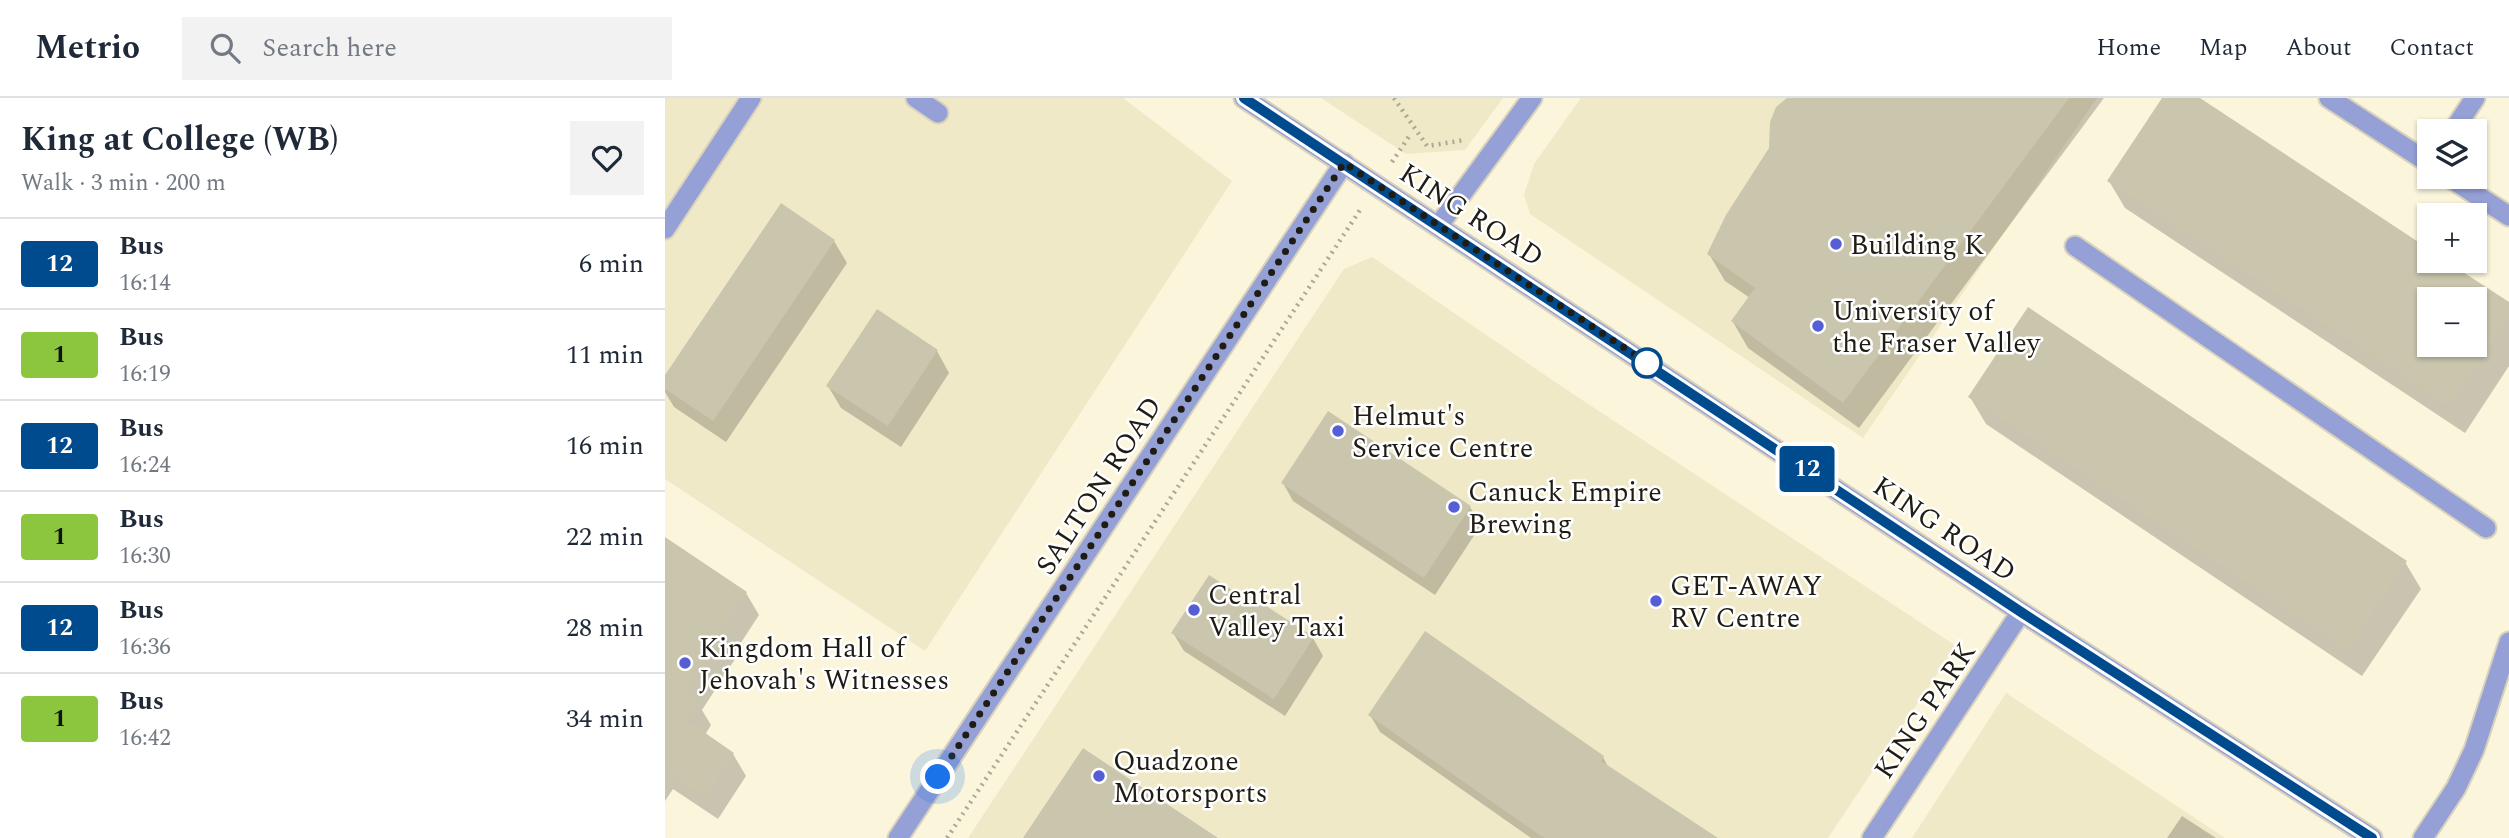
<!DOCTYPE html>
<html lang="en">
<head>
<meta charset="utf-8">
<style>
  :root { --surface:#fff; --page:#f2f2f3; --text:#1f2937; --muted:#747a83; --line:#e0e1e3 }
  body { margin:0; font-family:Spectral,serif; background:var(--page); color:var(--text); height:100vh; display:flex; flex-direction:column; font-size:26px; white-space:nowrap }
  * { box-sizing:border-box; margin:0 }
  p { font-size:23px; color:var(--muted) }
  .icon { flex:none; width:38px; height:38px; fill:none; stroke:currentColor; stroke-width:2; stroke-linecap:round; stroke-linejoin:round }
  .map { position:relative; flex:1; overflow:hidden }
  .drawer { display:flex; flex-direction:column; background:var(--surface); width:665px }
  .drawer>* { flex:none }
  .badge { padding:0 14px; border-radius:5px; font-size:24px; line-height:46px }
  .tools { position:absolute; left:1752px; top:21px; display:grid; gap:14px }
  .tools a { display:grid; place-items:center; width:70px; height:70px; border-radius:0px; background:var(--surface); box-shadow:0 2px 5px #0004; font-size:35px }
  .you { position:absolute; width:35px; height:35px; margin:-18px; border:5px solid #fff; border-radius:50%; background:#1a73e8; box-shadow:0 0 0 10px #1a73e833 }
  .map>.badge { position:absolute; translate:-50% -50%; box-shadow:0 0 0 4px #fff }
  .round { display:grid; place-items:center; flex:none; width:74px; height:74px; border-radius:0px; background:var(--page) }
  .overview { display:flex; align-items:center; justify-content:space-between; height:119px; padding:0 21px }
  h1 { font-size:33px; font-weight:700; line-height:52px }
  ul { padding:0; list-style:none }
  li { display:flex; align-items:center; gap:21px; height:91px; padding:0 21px; border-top:2px solid var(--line) }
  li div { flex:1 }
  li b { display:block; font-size:26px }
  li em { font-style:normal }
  li .badge { min-width:77px; font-weight:700; text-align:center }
  header { display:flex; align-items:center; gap:42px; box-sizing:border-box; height:98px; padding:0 35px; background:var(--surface); border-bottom:2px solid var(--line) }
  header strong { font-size:33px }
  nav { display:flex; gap:38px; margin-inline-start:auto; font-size:24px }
  .search { width:490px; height:63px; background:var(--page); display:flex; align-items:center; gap:18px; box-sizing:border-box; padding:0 24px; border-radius:0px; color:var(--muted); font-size:26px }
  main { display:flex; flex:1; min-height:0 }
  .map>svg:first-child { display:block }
  .built { fill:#f0e9c8 }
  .shadow { fill:#0003; fill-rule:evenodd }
  .building { fill:#cac5ad; fill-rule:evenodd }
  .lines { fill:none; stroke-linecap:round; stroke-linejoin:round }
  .service-casing { stroke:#d8d2bc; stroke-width:23 }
  .minor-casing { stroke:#d8d2bc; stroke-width:23 }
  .tertiary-casing { stroke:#d8d2bc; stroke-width:23 }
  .path { stroke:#ada895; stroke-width:4.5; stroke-dasharray:2 5; stroke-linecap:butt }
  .service { stroke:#95a0d6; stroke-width:19 }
  .minor { stroke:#95a0d6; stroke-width:19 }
  .tertiary { stroke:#95a0d6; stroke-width:19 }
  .line-casing { stroke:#fff; stroke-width:16 }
  .line { stroke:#004b8d; stroke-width:10 }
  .walk { stroke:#1f1c14; stroke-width:7; stroke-dasharray:0 12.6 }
  .poi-dot { fill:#555ed5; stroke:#fff; stroke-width:2.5 }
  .stop-dot { fill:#fff; stroke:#004b8d; stroke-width:3.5 }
  .labels { text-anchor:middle; stroke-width:5; stroke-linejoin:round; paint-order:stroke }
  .street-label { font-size:28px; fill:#1f1c14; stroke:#fff }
  .poi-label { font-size:28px; fill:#1f1c14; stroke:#fff; text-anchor:start }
</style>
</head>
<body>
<header>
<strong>Metrio</strong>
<div class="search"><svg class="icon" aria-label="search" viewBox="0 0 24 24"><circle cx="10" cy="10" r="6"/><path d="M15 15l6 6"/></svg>Search here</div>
<nav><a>Home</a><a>Map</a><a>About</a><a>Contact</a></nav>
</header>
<main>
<section class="drawer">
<div class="overview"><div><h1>King at College (WB)</h1><p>Walk · 3 min · 200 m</p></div><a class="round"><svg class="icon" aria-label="heart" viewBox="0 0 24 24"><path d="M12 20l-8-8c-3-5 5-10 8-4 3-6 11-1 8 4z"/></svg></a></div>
<ul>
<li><span class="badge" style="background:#004b8d;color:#fff">12</span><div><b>Bus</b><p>16:14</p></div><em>6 min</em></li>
<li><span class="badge" style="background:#8cc63f;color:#111">1</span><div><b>Bus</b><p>16:19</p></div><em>11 min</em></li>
<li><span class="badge" style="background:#004b8d;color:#fff">12</span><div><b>Bus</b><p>16:24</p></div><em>16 min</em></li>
<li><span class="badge" style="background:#8cc63f;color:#111">1</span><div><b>Bus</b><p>16:30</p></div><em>22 min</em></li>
<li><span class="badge" style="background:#004b8d;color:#fff">12</span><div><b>Bus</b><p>16:36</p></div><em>28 min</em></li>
<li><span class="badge" style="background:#8cc63f;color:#111">1</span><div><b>Bus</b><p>16:42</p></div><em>34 min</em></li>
</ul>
</section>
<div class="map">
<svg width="1844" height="740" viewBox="0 0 1844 740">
  <rect width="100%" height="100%" fill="#fbf5dc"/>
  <path class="built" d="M 0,0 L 458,0 L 567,83 L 260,553 L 0,381 Z
    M 656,0 L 838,0 L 800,52 L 741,56 Z
    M 916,0 L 1432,0 L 1198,340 L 865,116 L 859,97 L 869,66 Z
    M 707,159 L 899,290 L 1291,548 L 1163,740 L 303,740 L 679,171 Z
    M 1341,595 L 1560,740 L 1247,740 Z"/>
  <path class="shadow" d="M 1124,0 L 1439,0 L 1194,330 L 1083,250 L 1068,224 L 1085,200 L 1060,183 L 1044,156 L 1106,51 Z
    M 1499,0 L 1532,0 L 1764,153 L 1764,163 L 1778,163 L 1844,206 L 1844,268 L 1800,335 L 1460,110 L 1444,83 ZM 1764,201 L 1810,201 L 1810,247 L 1764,247 Z
    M 169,143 L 182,165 L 61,344 L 9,309 L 0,294 L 0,280 Z
    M 272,253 L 284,275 L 236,349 L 176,310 L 163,288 Z
    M 1305,299 L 1740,464 L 1756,491 L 1697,578 L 1321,326 Z
    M 618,385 L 805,409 L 816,427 L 770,497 L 628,403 Z
    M 0,442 L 81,495 L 94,517 L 70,554 L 72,558 L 37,612 L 46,627 L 40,637 L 68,656 L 81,678 L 53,721 L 8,691 L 0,703 Z
    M 593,511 L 648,540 L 658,558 L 620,618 L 519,553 L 508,535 Z
    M 705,617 L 938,659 L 944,671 L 1050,740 L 866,740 L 715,634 Z
    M 1517,718 L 1551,740 L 1502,740 Z"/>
  <path class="building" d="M 1122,0 L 1404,0 L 1178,305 L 1066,223 L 1090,190 L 1042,156 L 1061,117 L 1104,50 L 1105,24 L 1111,9 Z
    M 1497,0 L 1535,0 L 1764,151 L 1764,163 L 1781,163 L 1844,204 L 1844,219 L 1784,309 L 1442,83 ZM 1764,201 L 1810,201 L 1810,247 L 1764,247 Z
    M 116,105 L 170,142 L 48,323 L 0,291 L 0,277 Z
    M 1363,209 L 1742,463 L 1682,552 L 1303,299 Z
    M 212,211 L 273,252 L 223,328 L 161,288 Z
    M 663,313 L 806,408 L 759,480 L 616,385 Z
    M 0,439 L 82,494 L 56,533 L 61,535 L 21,595 L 34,604 L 23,623 L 69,655 L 40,700 L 0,674 Z
    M 544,477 L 593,509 L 595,504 L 649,539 L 609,601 L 506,535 Z
    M 760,533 L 939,658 L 936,663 L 1053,740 L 879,740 L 703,617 Z
    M 418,650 L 553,740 L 358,740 Z"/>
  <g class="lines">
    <defs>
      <path id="service" d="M 251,0 L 273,15
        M 1664,0 L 1764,65
        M 1788,33 L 1810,0
        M 1784,79 L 1844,118
        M 0,131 L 86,0
        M 1410,148 L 1821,430
        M 1207,740 L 1356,514
        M 1758,740 L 1791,690 L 1809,652 L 1844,544"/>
      <path id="minor" d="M 774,127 L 867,0
        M 233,740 L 679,65"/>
      <path id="tertiary" d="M 579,0 L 1356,514 L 1707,740"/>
    </defs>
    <use href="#service" class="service-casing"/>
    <use href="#minor" class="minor-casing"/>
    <use href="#tertiary" class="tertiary-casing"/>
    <path class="path" d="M 729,0 L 762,48 L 800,42
      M 727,64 L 745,37
      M 282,740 L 695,112"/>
    <use href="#service" class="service"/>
    <use href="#minor" class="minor"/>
    <use href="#tertiary" class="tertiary"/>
  </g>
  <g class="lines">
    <defs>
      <path id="line" d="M 579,0 L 1356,514 L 1707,740"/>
    </defs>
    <use href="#line" class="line-casing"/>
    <use href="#line" class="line"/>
    <path class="walk" d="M 273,679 L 679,65 L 990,270 L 982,265"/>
  </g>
  <g class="poi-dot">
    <circle cx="1171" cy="146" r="7"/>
    <circle cx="1153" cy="228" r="7"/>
    <circle cx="673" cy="333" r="7"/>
    <circle cx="789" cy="409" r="7"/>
    <circle cx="991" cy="503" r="7"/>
    <circle cx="529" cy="512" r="7"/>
    <circle cx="20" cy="565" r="7"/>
    <circle cx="434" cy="678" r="7"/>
  </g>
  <circle class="stop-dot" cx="982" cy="265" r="14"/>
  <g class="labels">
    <g class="street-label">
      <text transform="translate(807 116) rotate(33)" y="10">KING ROAD</text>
      <text transform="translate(433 387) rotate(-57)" y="10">SALTON ROAD</text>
      <text transform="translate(1280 430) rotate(34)" y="10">KING ROAD</text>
      <text transform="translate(1259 612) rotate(-56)" y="10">KING PARK</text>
    </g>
    <g class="poi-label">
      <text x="1185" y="156">Building K</text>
      <text x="1167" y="222">University of<tspan x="1167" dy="32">the Fraser Valley</tspan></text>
      <text x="687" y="327">Helmut's<tspan x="687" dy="32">Service Centre</tspan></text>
      <text x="803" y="403">Canuck Empire<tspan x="803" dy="32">Brewing</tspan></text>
      <text x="1005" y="497">GET-AWAY<tspan x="1005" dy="32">RV Centre</tspan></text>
      <text x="543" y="506">Central<tspan x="543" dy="32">Valley Taxi</tspan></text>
      <text x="34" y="559">Kingdom Hall of<tspan x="34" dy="32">Jehovah's Witnesses</tspan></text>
      <text x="448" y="672">Quadzone<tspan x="448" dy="32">Motorsports</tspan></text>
    </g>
  </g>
</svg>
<div class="tools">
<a><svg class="icon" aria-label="layers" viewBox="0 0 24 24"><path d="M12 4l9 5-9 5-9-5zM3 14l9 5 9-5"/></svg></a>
<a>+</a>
<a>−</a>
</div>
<div class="you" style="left:273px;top:679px"></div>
<b class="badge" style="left:1142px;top:371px;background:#004b8d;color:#fff">12</b>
</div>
</main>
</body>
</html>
